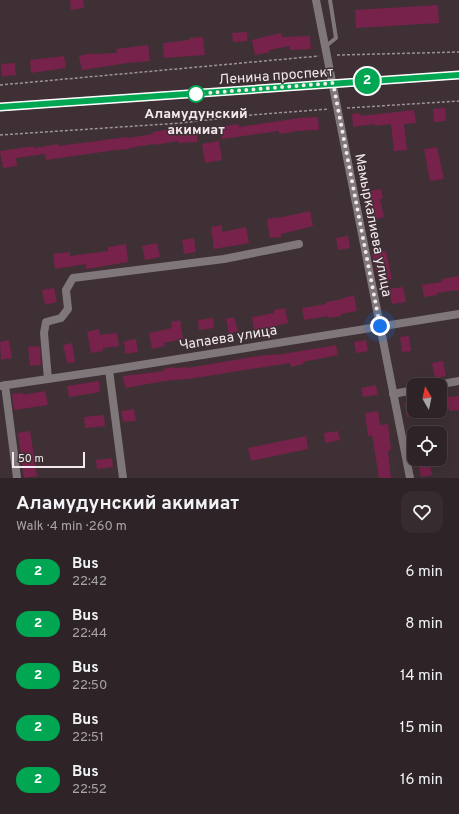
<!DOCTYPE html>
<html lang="en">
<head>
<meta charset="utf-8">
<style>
  :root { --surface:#2e2428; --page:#362c30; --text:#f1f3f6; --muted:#a7a4a8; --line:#494145 }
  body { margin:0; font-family:Overpass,sans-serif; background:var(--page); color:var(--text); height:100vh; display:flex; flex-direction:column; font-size:15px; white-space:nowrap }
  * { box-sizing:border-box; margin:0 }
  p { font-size:13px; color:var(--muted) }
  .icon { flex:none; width:22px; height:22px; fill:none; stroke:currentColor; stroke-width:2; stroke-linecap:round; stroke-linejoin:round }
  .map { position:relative; height:478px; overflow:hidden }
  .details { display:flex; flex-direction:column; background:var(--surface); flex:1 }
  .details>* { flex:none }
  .badge { padding:0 8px; border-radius:13px; font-size:14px; line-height:26px }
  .needle { width:26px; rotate:351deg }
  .tools { position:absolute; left:407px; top:378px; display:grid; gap:8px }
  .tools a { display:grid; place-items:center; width:40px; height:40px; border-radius:8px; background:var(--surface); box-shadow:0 4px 16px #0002,0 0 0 1px var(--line); font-size:20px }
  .scale { position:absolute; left:12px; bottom:10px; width:73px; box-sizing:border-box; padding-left:4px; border:2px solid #f3e9ec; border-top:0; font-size:11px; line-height:14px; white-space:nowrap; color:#f3e9ec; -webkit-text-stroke:3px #3e3035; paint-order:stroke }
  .you { position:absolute; width:20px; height:20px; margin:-10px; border:3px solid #fff; border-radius:50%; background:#1a73e8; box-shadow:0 0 0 6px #1a73e833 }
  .map>.badge { position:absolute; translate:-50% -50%; box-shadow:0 0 0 2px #fff }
  .round { display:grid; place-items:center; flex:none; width:42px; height:42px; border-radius:12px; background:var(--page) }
  .summary { display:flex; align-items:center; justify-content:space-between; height:68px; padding:0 16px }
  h1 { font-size:19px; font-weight:700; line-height:30px }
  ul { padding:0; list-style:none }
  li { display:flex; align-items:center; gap:12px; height:52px; padding:0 16px }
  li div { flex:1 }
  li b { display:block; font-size:15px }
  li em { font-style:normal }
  li .badge { min-width:44px; font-weight:700; text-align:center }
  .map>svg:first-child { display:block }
  .building { fill:#77224a }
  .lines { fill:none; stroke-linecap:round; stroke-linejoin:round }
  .path { stroke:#9d9295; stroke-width:1.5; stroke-dasharray:3 2; stroke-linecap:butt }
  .lane { stroke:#7f777a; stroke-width:4 }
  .street { stroke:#7f777a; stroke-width:8 }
  .secondary { stroke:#a99da1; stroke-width:8 }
  .line-casing { stroke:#fff; stroke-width:9 }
  .line { stroke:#00a651; stroke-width:6 }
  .walk { stroke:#f3e9ec; stroke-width:4; stroke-dasharray:0 7.2 }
  .stop-dot { fill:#fff; stroke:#00a651; stroke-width:2 }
  .labels { text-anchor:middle; stroke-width:3; stroke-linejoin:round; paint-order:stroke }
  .street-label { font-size:14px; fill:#f3e9ec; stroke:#3e3035 }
  .stop-label { font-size:14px; font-weight:bold; fill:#f3e9ec; stroke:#3e3035 }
</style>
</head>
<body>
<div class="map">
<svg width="459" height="478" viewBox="0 0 459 478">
  <rect width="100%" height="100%" fill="#3e3035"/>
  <path class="building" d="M 70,0 L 83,0 L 84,8 L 71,10 Z
    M 438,5 L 439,23 L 356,28 L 355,10 Z
    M 247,32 L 247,41 L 233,42 L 232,33 Z
    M 281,33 L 282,37 L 310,36 L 311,49 L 290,50 L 290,46 L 269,50 L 270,52 L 255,55 L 252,40 Z
    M 203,37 L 205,55 L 164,58 L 163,43 L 189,40 L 189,38 Z
    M 148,45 L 150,61 L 128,63 L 82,70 L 79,56 L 93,53 L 93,54 L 117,53 L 116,49 Z
    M 64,56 L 66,68 L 31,73 L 30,60 Z
    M 15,63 L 16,75 L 2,76 L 1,64 Z
    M 445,108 L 446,121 L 434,122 L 433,109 Z
    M 414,110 L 416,123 L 404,124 L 407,150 L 394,151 L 391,124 L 375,126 L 375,124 L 353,127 L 352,114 L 360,113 L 361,116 Z
    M 318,117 L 319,130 L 294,131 L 294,132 L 279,134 L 279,131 L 222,139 L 220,127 L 238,124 L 239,127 L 299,118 Z
    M 197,129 L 197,142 L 178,143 L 178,141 L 155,145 L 155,144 L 129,148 L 129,149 L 116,150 L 46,160 L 45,154 L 16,158 L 17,166 L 3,168 L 0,151 L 34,146 L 34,148 L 58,144 L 58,146 L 127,137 L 128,138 L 153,134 L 153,132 L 165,130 Z
    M 219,141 L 222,160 L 205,163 L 202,144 Z
    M 437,147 L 444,179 L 430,181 L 424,149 Z
    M 381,189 L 383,198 L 380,199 L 384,217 L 372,220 L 367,192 Z
    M 310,211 L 313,226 L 281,234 L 281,237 L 270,238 L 267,219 L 278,217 L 278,218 Z
    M 222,225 L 222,232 L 246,227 L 249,243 L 214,249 L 211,227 Z
    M 348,236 L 350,248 L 338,250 L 336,238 Z
    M 194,238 L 196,252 L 184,254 L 182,240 Z
    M 157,243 L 160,257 L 145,260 L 142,246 Z
    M 126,244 L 128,262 L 86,269 L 86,264 L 55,269 L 53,254 L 70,252 L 70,256 L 108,251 L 108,247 Z
    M 386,251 L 392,279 L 379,282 L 372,254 Z
    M 459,276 L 459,290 L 437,293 L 437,295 L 424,297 L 422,285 L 442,282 L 442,279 Z
    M 403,287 L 406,302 L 392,304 L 389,289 Z
    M 54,288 L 57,302 L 45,305 L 42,290 Z
    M 354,295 L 357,311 L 341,314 L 341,316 L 328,318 L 328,316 L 304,320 L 302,308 L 326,304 L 326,302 L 343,299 L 343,298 Z
    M 285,308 L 288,323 L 254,331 L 252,317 L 274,313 L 274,310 Z
    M 234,317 L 238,331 L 229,334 L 226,319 Z
    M 213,318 L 214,328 L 199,330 L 198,320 Z
    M 180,320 L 183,339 L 164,343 L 165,346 L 152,349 L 149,333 L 172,328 L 171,322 Z
    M 99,329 L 100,335 L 117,333 L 119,346 L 103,348 L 103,351 L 91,353 L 87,332 Z
    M 409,336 L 411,351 L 402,352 L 400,337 Z
    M 136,339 L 138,352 L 125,354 L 124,341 Z
    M 9,340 L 12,358 L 1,360 L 0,342 Z
    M 366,340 L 368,351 L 356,353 L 354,342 Z
    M 72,343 L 75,362 L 67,363 L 63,345 Z
    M 336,345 L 338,355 L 303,362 L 303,364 L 291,367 L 290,363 L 195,378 L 165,381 L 125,388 L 123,376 L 164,371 L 163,369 L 173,367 L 174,368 L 187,367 L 187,368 L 258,356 L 277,354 L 277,355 Z
    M 40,346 L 41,365 L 30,366 L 28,347 Z
    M 443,361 L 446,376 L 435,378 L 432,363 Z
    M 99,381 L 100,392 L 69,397 L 67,386 Z
    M 376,385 L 378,395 L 363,397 L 361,388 Z
    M 45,391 L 48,405 L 14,410 L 12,394 L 23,393 L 23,395 Z
    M 459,396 L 459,410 L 449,411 L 447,397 Z
    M 414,401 L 414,415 L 407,417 L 404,403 Z
    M 134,409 L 136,421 L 123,422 L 121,411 Z
    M 378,411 L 380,425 L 388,424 L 391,450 L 388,451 L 391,478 L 379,478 L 372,435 L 368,436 L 365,413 Z
    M 104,415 L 105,426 L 85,428 L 84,417 Z
    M 30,431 L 37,476 L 24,478 L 18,433 Z
    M 338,431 L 340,440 L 325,443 L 324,433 Z
    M 306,436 L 308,449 L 251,461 L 248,448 Z
    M 112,458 L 113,467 L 97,469 L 96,460 Z
    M 417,459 L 429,459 L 432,475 L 421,477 Z"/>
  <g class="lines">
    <path class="path" d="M 337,55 L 459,52
      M 0,85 L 319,56
      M 347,108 L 459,101
      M 0,135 L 181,123 L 251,115 L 329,109"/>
    <path class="lane" d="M 326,46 L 336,38 L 330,0"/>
    <path class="street" d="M 316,0 L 410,478
      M 109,370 L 123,478
      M 48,379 L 44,333 L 46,322 L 61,318 L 68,309 L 66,290 L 73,278 L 224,259 L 299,244
      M 5,385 L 17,478
      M 437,385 L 459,381
      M 0,386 L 109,370 L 459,314
      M 393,394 L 414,390"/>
    <path class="secondary" d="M 0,107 L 459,75"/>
  </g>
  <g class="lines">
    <defs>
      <path id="line" d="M 0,107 L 459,75"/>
    </defs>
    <use href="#line" class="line-casing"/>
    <use href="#line" class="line"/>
    <path class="walk" d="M 196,94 L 333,83 L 380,326"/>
  </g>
  <circle class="stop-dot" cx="196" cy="94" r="8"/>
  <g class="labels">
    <g class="street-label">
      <text transform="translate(276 75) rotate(-4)" y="5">Ленина проспект</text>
      <text transform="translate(374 225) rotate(79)" y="5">Мамыркалиева улица</text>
      <text transform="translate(228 337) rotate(-9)" y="5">Чапаева улица</text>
    </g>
    <g class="stop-label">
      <text x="196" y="118">Аламудунский<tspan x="196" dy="16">акимиат</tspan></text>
    </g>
  </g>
</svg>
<div class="tools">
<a><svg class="needle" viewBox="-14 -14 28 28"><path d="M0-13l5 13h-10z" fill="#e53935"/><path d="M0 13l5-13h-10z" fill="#a7a4a8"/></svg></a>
<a><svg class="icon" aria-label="locate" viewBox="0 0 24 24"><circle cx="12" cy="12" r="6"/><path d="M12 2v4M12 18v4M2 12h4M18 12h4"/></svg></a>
</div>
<div class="scale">50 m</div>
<div class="you" style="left:380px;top:326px"></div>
<b class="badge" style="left:367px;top:81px;background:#00a651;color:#fff">2</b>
</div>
<section class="details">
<div class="summary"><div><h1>Аламудунский акимиат</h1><p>Walk · 4 min · 260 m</p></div><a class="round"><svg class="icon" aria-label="heart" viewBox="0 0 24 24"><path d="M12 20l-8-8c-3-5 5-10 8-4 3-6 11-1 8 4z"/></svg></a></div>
<ul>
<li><span class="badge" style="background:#00a651;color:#fff">2</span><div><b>Bus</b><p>22:42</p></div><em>6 min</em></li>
<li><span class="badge" style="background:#00a651;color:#fff">2</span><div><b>Bus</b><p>22:44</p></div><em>8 min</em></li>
<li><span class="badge" style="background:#00a651;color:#fff">2</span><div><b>Bus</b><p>22:50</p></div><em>14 min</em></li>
<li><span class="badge" style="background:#00a651;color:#fff">2</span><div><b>Bus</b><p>22:51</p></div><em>15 min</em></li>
<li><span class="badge" style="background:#00a651;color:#fff">2</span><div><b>Bus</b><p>22:52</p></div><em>16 min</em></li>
</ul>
</section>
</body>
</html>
